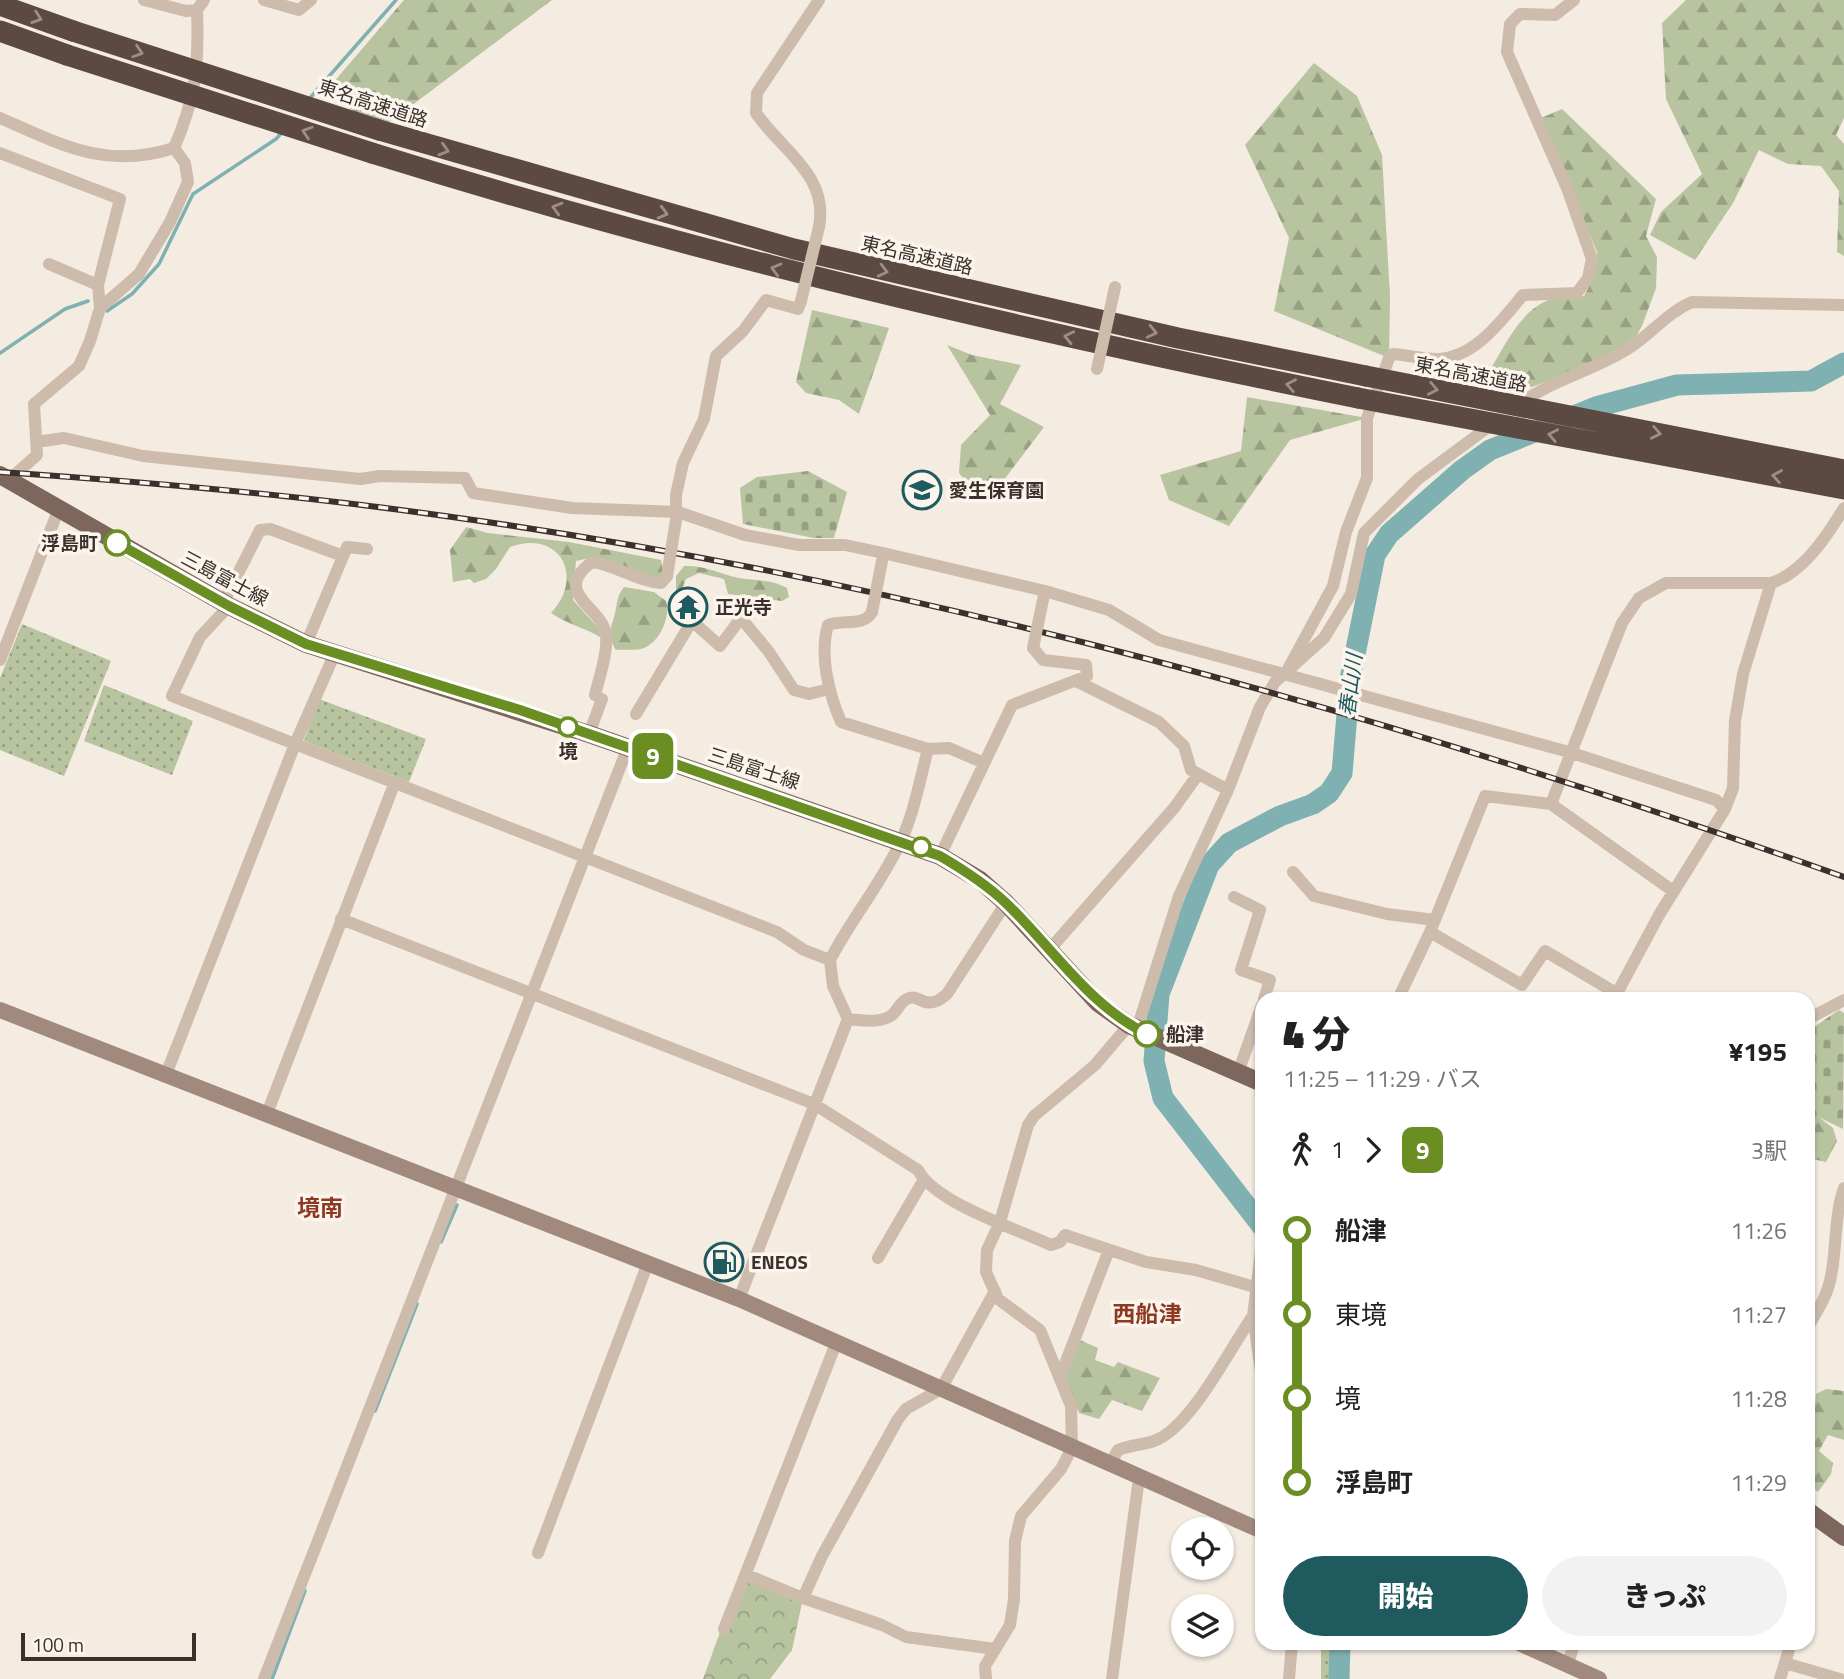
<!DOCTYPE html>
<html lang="ja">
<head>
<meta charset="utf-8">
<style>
  :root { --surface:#fff; --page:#f2f2f2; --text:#222; --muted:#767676; --accent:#1f5a5e }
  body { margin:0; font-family:"Titillium Web","Noto Sans JP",sans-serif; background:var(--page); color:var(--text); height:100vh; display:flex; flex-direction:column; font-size:26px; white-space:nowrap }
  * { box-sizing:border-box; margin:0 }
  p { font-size:23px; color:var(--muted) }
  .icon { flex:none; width:38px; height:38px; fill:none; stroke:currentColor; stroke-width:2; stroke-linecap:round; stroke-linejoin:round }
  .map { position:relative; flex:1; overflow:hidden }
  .panel { position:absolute; left:1255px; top:992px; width:560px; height:658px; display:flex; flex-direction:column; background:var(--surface); border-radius:21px; box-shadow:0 2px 5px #0004 }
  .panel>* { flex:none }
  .badge { padding:0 14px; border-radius:10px; font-size:24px; line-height:46px }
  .buttons { position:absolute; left:1171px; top:1517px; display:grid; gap:14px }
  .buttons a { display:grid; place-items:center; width:63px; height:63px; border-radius:50%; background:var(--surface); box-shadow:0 2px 5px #0004; font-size:35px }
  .scale { position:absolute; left:21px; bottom:18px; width:175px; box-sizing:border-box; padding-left:7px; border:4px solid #3b302b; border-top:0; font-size:19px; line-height:24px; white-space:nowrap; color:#3b302b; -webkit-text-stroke:5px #fbf5ee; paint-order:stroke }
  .map>.badge { position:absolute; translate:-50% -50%; box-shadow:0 0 0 4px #fff }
  .legs { display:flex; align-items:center; gap:10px; height:77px; padding:0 28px; font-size:23px }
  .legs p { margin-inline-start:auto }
  .overview { display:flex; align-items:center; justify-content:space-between; height:119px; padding:0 28px }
  h1 { font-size:38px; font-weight:800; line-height:52px }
  .button { display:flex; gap:14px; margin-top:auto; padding:14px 28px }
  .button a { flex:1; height:80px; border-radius:42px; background:var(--accent); color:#fff; font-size:28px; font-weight:800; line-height:80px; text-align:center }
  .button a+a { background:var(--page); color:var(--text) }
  ul { padding:0 28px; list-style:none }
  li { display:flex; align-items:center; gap:24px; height:84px; font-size:26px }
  li i { display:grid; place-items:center; width:10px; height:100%; margin:0 9px; background:currentColor }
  li i::after { content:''; width:18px; height:18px; margin:-9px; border:5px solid; border-radius:50%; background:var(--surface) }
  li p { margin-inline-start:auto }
  li:first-child i { background:linear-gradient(#0000 50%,currentColor 0) }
  li:last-child i { background:linear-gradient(currentColor 50%,#0000 0) }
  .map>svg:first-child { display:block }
  .grass { fill:url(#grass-dots) }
  .forest { fill:url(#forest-firs) }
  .cemetery { fill:url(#cemetery-stones) }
  .park { fill:url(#park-crowns) }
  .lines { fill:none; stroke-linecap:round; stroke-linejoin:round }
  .stream { stroke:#7fb0b2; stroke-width:3.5 }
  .river { stroke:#7fb0b2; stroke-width:21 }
  .street { stroke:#cdbbac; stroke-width:12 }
  .secondary { stroke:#a18a7d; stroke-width:16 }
  .primary { stroke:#7d675c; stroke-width:18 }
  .highway { stroke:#5c4a42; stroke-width:21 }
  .rail-casing { stroke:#3b302b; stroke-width:6 }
  .rail { stroke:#fbf5ee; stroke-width:3.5; stroke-dasharray:10; stroke-linecap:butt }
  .street-bridge { stroke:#cdbbac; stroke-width:12 }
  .highway-bridge { stroke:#5c4a42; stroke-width:21 }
  .oneway { stroke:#9c8e87 }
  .line-1-casing { stroke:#fff; stroke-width:16 }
  .line-1 { stroke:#6b8e23; stroke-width:10 }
  .stop-1-dot { fill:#fff; stroke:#6b8e23; stroke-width:3.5 }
  .labels { text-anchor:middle; stroke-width:7; stroke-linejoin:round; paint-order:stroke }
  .street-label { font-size:19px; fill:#3b302b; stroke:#fbf5ee }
  .poi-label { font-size:19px; font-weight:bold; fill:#3b302b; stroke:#fbf5ee; text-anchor:start }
  .stop-label { font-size:19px; font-weight:bold; fill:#3b302b; stroke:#fbf5ee; text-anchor:end }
  .water-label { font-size:21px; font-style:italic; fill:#1f5a5e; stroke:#fbf5ee }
  .quarter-label { font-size:23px; font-weight:bold; fill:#8c3b22; stroke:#fbf5ee }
</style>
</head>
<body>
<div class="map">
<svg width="1844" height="1679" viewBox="0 0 1844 1679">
  <defs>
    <pattern id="grass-dots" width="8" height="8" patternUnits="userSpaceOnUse" patternTransform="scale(1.75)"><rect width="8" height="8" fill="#b8c4a0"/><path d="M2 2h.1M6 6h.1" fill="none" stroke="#97a083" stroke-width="1.8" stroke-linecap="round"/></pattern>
    <pattern id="forest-firs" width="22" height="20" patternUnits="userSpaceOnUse" patternTransform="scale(1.75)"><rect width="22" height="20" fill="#b8c4a0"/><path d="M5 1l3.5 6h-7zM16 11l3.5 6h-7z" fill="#97a083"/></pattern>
    <pattern id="cemetery-stones" width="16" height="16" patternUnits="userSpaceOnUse" patternTransform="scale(1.75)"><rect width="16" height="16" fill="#b8c4a0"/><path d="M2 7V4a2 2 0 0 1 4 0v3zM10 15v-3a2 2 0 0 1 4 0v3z" fill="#97a083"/></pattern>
    <pattern id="park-crowns" width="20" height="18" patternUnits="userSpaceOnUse" patternTransform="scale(1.75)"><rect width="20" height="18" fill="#b8c4a0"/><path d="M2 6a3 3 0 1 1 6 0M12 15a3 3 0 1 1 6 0" fill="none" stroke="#97a083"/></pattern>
  </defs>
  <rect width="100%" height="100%" fill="#f4ebe1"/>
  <path class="grass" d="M 22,624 L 111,661 L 64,776 L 0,750 L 0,678 Z
    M 104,685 L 193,721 L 172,775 L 84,741 Z
    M 319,699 L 426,739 L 409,782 L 304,741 Z
    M 1321,1643 L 1349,1643 L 1349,1679 L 1321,1679 Z"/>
  <path class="forest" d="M 404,0 L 552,0 L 379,130 L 326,91 Z
    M 1686,0 L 1844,0 L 1844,118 L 1836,135 L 1844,144 L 1844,256 L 1837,252 L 1839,191 L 1821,166 L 1788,164 L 1759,150 L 1733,203 L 1695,260 L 1650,235 L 1661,212 L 1702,174 L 1666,99 L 1662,23 Z
    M 1314,63 L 1357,96 L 1382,155 L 1390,297 L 1389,358 L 1274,311 L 1289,238 L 1245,145 Z
    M 1562,109 L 1656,199 L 1646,236 L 1657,257 L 1656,288 L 1642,326 L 1629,349 L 1532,387 L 1485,378 C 1511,337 1527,289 1584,296 L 1594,277 L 1597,252 L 1541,118 Z
    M 812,310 L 889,328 L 859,414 L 839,400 L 806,393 L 796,382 Z
    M 947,345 L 972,355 L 1021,365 L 1000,404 L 1044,427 L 994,493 L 970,487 L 959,473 L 961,445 L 990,415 Z
    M 1247,397 L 1367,418 L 1290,440 L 1229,526 L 1169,500 L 1160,475 L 1241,451 Z
    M 466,527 L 488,533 L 569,542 L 661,560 L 664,574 L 662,581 L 594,557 L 576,561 L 573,600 L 601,631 L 600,637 C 583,627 567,624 551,613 C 585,577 560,529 510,547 L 496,569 L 486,579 L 474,583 L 470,579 L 453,582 L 450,550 Z
    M 684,566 C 704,565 720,574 739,578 C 756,581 770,579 787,588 L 789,597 L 782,601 L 728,594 L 724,579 L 699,573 L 686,579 L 682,589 L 676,590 L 676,576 Z
    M 624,587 L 654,592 L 666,601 C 671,616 660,642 644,648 C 636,651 624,649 616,650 C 606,634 611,629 615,613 C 618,602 616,597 624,587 Z
    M 1808,1109 L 1833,1128 L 1837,1141 L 1826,1162 L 1808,1158 Z
    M 1080,1340 L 1098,1348 L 1095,1360 L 1114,1367 L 1118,1362 L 1160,1378 L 1142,1411 L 1112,1400 L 1099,1419 L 1079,1413 L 1065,1379 Z
    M 1826,1389 L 1844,1391 L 1844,1440 L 1828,1435 L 1819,1451 L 1833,1463 L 1831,1474 L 1818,1492 L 1808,1483 L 1808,1416 L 1814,1415 L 1816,1394 Z"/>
  <path class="cemetery" d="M 808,471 L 847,492 L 834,538 L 814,538 L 743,524 L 740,488 L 757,477 Z
    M 1839,1010 L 1844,1013 L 1843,1129 L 1808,1112 L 1808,1031 Z"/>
  <path class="park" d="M 742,1572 L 803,1598 L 792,1650 L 770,1679 L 703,1679 Z"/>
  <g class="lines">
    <path class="stream" d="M 310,98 L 396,0
      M 107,311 L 132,294 L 159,264 L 193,194 L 276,139 L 283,131
      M 0,353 L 65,309 L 88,301
      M 441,1242 L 457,1205
      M 375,1411 L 417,1304
      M 272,1679 L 305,1591"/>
    <path class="river" d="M 1262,1226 L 1163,1098 L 1154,1061 L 1159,994 L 1209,865 L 1229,843 L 1280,816 L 1313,804 L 1329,793 L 1342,773 L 1350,679 L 1375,555 L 1389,534 L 1462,470 L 1490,450 L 1596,407 L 1677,385 L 1811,381 L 1844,363
      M 1339,1679 L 1340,1643"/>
    <path class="street" d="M 144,0 L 186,11 L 197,10 L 204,0
      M 264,0 L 299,10 L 311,0
      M 0,118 C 62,145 106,170 174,148 C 196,98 199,64 197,10
      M 0,153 L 120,199 L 98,285 L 100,308 L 90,341 L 79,366 L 34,404 L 37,455 L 9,480
      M 819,227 C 829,175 782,151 756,113 L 757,93 L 819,0
      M 49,264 L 98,285
      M 100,308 L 139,274 L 170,222 L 188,182 L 185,163 L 174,148
      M 1515,407 C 1549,381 1590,372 1626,350 C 1650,336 1666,313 1692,302 L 1844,305
      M 36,442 L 64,438 L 143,456 L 360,479 L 380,476 L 465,478 L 473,493 L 572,508 L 678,512 L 745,535 L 799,545 L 845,545 L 883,553 L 1045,591 L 1109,610 L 1159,640 L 1569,752 L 1716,800 L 1725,809
      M 676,518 L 676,495 L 683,463 L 704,419 L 716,356 L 743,331 L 766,300 L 798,309 L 801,301
      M 223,603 L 260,530 L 270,529 L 343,556
      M 229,606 L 200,637 L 172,696 L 777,932 L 804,950 L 830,960 L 833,986 L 848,1019 L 739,1299
      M 872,612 C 864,627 843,619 828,625 C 819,655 829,694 841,722 L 928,749 L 949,748 L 984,763
      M 306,644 L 347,547 L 367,549
      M 0,660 L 58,511
      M 1288,669 L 1333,586 L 1346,532 L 1367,478 L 1367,418 L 1389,358 L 1393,354 C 1407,355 1422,359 1437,359 C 1475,358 1501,321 1523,295 L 1577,293 L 1588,278 L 1592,259 L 1567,188 L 1507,52 L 1510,24 L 1520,14 L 1555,15 L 1574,0
      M 1078,682 L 1159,722 L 1184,746 L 1191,770 L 1228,790
      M 595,695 C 599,678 608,653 606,635 C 603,607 550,593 592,562 C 616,565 636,581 661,583 L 667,576
      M 636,714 L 692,621 L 720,646 L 741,618 L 769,652 L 794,690 L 809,694 L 829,689
      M 589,734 L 602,699
      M 1551,804 L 1673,891
      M 940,856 L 1012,705 L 1087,676 L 1086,665 L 1043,660 L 1033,648
      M 1293,872 L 1314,896 L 1387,914 L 1435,920
      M 1234,897 L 1260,910 L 1241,970 L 1270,980 L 1264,999
      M 341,919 L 814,1104 L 918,1170 C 935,1203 1017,1229 1051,1245 L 1060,1242 L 1065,1235 L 1146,1262 L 1196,1270 L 1258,1288
      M 1430,932 L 1522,985 L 1545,951 L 1616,993
      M 1050,949 L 1174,808 L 1197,776
      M 830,960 C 851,919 881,884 900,843 C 914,814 920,779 928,749
      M 1398,999 L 1430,932 L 1485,796 L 1551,804 L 1622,623 L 1639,598 L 1666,583 L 1771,583 C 1803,573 1827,536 1844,508
      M 1614,999 L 1659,915 L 1725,809 L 1733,788 L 1735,721 L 1743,674 L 1771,583
      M 848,1019 C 862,1020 880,1024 892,1015 C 898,1010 900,1002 907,999 C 921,992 924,1014 947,994 L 1006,903
      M 1808,1019 L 1844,1000
      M 1137,1029 L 1179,896 L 1228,790 L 1260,707 L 1275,682 L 1324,638 L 1351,594 L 1364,533 L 1418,479 L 1495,422
      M 1238,1073 L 1262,1005
      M 165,1077 L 295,744 L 335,653
      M 266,1116 L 395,782
      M 1262,1243 L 1253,1316 L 1262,1379
      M 878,1258 L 923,1181
      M 1808,1327 C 1817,1311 1828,1295 1831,1276 C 1837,1247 1834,1217 1844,1188
      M 1060,1377 L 1109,1250
      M 1110,1464 L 1118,1450 C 1130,1445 1142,1445 1154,1441 C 1191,1428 1229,1349 1253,1316
      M 538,1553 L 648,1263
      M 747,1575 L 803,1598 L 822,1556 L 898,1419 L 906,1409 L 941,1389 L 995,1291
      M 803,1598 L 882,1625 L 906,1637 L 995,1649
      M 724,1629 L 837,1341
      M 1785,1663 L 1840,1679
      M 1568,1665 L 1574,1643
      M 264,1679 L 628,747
      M 986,1679 L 985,1666 L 1010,1625 L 1014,1599 L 1015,1541 L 1021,1516 L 1061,1469 L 1072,1448 L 1071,1406 L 1040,1330 L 998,1299 L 986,1272 L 987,1250 L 1000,1222 L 1028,1125 L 1034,1116 L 1095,1065 L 1129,1025
      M 1112,1679 L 1139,1478
      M 1289,1679 L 1292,1643
      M 1780,1679 L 1791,1643"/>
    <path class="secondary" d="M 0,1010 L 739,1299 L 1262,1531
      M 1519,1643 L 1599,1679"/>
    <path class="primary" d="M 0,475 L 229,606 L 306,644 L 589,734 L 940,856 L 980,880 L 1006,903 L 1098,1003 L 1129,1025 L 1262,1083
      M 1808,1511 L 1844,1537"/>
    <path class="highway" d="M 0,5 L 73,31
      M 0,31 L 67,55
      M 379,130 L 794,249 L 1178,338 L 1366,376
      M 372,153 C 696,254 1026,331 1358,398"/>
    <defs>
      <path id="rail" d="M 0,472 C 149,482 297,495 445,516 C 923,582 1390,715 1844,877"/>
    </defs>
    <use href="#rail" class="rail-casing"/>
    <use href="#rail" class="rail"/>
    <path class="street-bridge" d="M 801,301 L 819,227
      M 1097,369 L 1115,287
      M 667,576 L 676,520
      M 872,612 L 882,561
      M 1033,648 L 1044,595"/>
    <path class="highway-bridge" d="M 73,31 L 379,130
      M 67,55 L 372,153
      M 1366,376 L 1844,470
      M 1358,398 L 1844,489"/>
  </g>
  <defs><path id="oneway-chevron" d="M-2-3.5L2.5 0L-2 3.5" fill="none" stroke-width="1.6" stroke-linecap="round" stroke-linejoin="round" transform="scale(1.75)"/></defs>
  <g class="oneway">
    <use href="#oneway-chevron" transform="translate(37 18) rotate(19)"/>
    <use href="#oneway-chevron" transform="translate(138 52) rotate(18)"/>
    <use href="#oneway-chevron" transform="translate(307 132) rotate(-162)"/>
    <use href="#oneway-chevron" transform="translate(444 150) rotate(17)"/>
    <use href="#oneway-chevron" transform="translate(557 208) rotate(-164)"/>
    <use href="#oneway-chevron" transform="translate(663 213) rotate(15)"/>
    <use href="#oneway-chevron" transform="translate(776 269) rotate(-165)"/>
    <use href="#oneway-chevron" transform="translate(883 271) rotate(14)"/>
    <use href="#oneway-chevron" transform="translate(1152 332) rotate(13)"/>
    <use href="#oneway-chevron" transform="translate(1069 337) rotate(-167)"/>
    <use href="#oneway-chevron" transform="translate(1291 385) rotate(-169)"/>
    <use href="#oneway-chevron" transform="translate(1433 389) rotate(11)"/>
    <use href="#oneway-chevron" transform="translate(1656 433) rotate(11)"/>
    <use href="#oneway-chevron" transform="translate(1553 435) rotate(-169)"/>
    <use href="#oneway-chevron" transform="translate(1777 476) rotate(-170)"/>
  </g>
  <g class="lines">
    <defs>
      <path id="line-1" d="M 117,543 L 229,606 L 306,644 L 520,710 L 940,856 C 964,870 986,884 1006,903 C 1052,947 1088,1005 1147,1034"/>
    </defs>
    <use href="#line-1" class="line-1-casing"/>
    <use href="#line-1" class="line-1"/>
  </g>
  <defs>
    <symbol id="school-ring" viewBox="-11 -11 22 22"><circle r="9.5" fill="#fbf5ee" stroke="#1f5a5e" stroke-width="1.5"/><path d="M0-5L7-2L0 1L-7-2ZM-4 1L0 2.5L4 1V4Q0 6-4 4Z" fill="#1f5a5e"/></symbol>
    <symbol id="temple-ring" viewBox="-11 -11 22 22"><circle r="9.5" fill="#fbf5ee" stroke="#1f5a5e" stroke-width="1.5"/><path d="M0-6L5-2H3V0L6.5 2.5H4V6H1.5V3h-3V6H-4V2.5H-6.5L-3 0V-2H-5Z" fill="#1f5a5e"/></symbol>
    <symbol id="fuel-ring" viewBox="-11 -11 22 22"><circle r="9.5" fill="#fbf5ee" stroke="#1f5a5e" stroke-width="1.5"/><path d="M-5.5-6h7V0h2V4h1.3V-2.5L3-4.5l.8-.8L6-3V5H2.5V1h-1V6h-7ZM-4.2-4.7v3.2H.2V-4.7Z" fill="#1f5a5e"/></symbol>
  </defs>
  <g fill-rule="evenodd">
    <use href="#school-ring" x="900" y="468" width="44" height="44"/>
    <use href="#temple-ring" x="666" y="585" width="44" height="44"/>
    <use href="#fuel-ring" x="702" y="1240" width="44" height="44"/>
  </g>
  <g class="stop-1-dot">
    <circle cx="117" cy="543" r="12"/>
    <circle cx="568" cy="727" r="9"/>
    <circle cx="921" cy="847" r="9"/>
    <circle cx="1147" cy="1034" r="12"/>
  </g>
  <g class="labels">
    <g class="street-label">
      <text transform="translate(373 103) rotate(18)" y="7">東名高速道路</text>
      <text transform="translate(917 255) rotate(13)" y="7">東名高速道路</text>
      <text transform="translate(1471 374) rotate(11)" y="7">東名高速道路</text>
      <text transform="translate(225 578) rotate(28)" y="7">三島富士線</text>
      <text transform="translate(754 768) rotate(18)" y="7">三島富士線</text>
    </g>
    <g class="poi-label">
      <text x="949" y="497">愛生保育園</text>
      <text x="715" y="614">正光寺</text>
      <text x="751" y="1269">ENEOS</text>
    </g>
    <g class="stop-label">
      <text x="98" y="550">浮島町</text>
      <text x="568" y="758" text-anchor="middle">境</text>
      <text x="1166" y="1041" text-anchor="start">船津</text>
    </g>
    <g class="water-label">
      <text transform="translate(1351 685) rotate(-83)" y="7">春山川</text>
    </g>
    <g class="quarter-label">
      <text x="320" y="1216">境南</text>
      <text x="1147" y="1322">西船津</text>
    </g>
  </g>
</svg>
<div class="buttons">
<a><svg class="icon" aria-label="locate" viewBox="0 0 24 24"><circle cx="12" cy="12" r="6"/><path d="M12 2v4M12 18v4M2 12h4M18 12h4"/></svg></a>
<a><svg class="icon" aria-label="layers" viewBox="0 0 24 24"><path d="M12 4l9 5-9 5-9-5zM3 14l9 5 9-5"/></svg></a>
</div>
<div class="scale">100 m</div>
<b class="badge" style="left:653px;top:756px;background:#6b8e23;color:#fff">9</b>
<section class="panel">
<div class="overview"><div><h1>4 分</h1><p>11:25 – 11:29 · バス</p></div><b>¥195</b></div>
<div class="legs"><svg class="icon" aria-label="walk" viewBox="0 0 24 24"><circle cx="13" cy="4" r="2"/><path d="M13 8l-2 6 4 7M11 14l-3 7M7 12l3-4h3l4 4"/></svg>1<svg class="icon" aria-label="forward" viewBox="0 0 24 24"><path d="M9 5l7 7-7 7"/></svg><b class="badge" style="background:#6b8e23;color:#fff">9</b><p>3駅</p></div>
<ul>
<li><i style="color:#6b8e23"></i><b>船津</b><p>11:26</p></li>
<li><i style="color:#6b8e23"></i><span>東境</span><p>11:27</p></li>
<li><i style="color:#6b8e23"></i><span>境</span><p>11:28</p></li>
<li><i style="color:#6b8e23"></i><b>浮島町</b><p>11:29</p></li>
</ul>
<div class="button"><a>開始</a><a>きっぷ</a></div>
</section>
</div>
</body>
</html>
